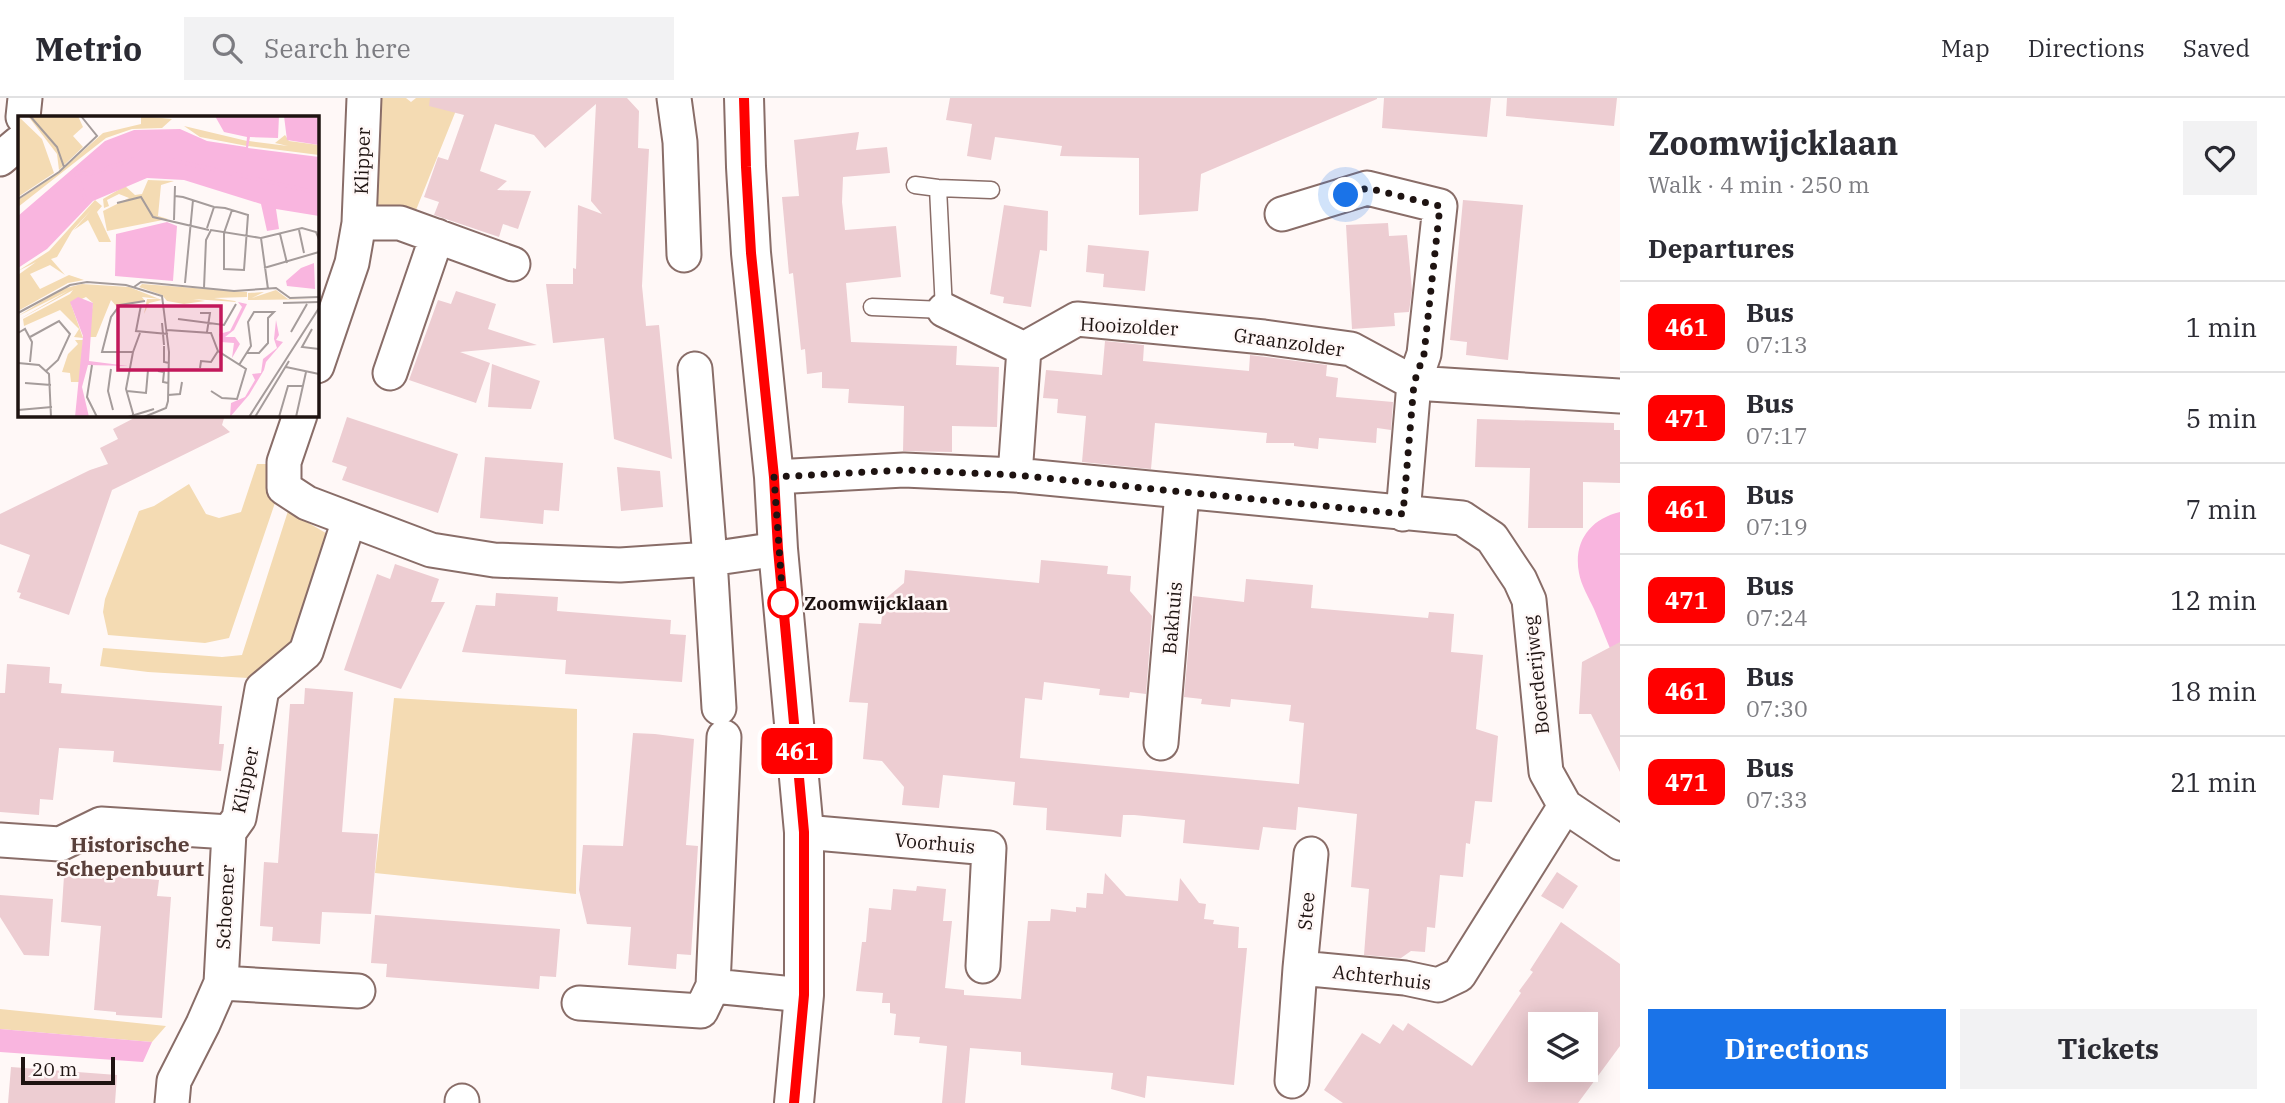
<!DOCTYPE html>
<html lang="en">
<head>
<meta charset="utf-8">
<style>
  :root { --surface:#fff; --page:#f2f2f3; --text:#2b2b33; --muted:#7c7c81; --line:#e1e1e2; --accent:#1a73e8 }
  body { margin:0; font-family:"IBM Plex Serif",serif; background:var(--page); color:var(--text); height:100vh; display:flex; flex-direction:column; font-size:26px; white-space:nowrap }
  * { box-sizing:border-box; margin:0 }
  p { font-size:23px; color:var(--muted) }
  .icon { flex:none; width:38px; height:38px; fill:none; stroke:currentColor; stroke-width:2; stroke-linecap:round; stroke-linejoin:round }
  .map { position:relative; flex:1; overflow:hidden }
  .side { display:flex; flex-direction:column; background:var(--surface); width:665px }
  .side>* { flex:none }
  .badge { padding:0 14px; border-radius:10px; font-size:24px; line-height:46px }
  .controls { position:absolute; left:1528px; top:914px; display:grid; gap:14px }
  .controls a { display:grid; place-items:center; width:70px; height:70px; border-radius:0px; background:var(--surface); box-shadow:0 4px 18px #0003; font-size:35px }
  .scale { position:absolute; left:21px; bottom:18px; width:94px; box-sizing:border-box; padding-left:7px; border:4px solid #1e1311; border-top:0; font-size:19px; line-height:24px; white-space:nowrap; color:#1e1311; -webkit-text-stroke:5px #fff8f7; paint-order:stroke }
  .you { position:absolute; width:35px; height:35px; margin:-18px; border:5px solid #fff; border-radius:50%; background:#1a73e8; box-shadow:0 0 0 10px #1a73e833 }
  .map>.badge { position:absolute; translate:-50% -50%; box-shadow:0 0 0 4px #fff }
  h2 { padding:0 28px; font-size:26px; line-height:63px }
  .round { display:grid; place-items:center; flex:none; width:74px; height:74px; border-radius:0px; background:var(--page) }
  .summary { display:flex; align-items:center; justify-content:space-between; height:119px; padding:0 28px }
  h1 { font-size:33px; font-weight:700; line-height:52px }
  .action { display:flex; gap:14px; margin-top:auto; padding:14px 28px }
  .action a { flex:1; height:80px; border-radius:0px; background:var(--accent); color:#fff; font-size:28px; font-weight:700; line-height:80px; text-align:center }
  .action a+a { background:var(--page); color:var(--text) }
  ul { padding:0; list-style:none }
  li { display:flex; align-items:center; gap:21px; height:91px; padding:0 28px; border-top:2px solid var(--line) }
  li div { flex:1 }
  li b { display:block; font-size:26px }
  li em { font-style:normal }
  li .badge { min-width:77px; font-weight:700; text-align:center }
  header { display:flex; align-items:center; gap:42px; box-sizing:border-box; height:98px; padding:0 35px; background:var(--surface); border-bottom:2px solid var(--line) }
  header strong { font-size:33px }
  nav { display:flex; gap:38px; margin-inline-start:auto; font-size:24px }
  .search { width:490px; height:63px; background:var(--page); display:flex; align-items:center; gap:18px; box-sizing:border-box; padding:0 24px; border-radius:0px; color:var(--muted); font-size:26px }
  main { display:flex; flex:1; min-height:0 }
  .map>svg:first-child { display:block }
  .green { fill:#f4dbb3 }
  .water { fill:#f9b5df }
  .building { fill:#edcdd2; fill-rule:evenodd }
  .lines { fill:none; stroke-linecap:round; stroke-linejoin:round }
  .lane-casing { stroke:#896d68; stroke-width:19 }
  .street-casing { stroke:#896d68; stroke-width:37 }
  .secondary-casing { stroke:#896d68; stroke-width:42 }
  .lane { stroke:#fff; stroke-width:16 }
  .street { stroke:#fff; stroke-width:33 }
  .secondary { stroke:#fff; stroke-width:38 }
  .line-casing { stroke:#fff; stroke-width:16 }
  .line { stroke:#f00; stroke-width:10 }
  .walk { stroke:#1e1311; stroke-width:7; stroke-dasharray:0 12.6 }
  .stop-dot { fill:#fff; stroke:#f00; stroke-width:3.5 }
  .labels { text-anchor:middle; stroke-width:5; stroke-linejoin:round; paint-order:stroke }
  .street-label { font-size:19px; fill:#1e1311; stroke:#fff8f7 }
  .stop-label { font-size:19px; font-weight:bold; fill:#1e1311; stroke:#fff8f7; text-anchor:start }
  .neighbourhood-label { font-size:21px; font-weight:bold; fill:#593f3a; stroke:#fff8f7 }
  .inset-river { fill:none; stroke:#f9b5df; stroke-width:3.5 }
  .inset-road { fill:none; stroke:#a59c9b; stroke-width:2 }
  .view { fill:#c2185b; fill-opacity:0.15; stroke:#c2185b; stroke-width:3.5 }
  .inset-edge { fill:none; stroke:#1e1311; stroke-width:3.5 }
</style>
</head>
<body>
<header>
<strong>Metrio</strong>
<div class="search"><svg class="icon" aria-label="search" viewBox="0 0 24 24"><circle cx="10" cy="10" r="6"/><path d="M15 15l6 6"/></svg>Search here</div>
<nav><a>Map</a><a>Directions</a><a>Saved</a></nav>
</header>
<main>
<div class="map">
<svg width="1620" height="1005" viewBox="0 0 1620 1005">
  <rect width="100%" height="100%" fill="#fff8f7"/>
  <path class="green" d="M 375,0 L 406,0 L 411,4 L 416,0 L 461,0 L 410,127 L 369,114 Z
    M 257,366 L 273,366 L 277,399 L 229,540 L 205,545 L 108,537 L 103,514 L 105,501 L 139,413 L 154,408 L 189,386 L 206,416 L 219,420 L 241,414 Z
    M 288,413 L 331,438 L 303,532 L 267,573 L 248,580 L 148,574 L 100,568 L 103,550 L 222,559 L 242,557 Z
    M 394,600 L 577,611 L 576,796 L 375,775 Z
    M 0,911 L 166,928 L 152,944 L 0,931 Z"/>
  <path class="water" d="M 1620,414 L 1620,565 L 1617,567 C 1609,549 1602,530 1594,511 C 1589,500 1581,487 1579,475 C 1573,444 1590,421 1620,414 Z
    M 0,931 L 152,944 L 143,964 L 0,954 Z"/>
  <path class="building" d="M 430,0 L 627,0 L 639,13 L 638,50 L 649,51 L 642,188 L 646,228 L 659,227 L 672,361 L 614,341 L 604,240 L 553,245 L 546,186 L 573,186 L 573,170 L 576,171 L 578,107 L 602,116 L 591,103 L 596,6 L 545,50 L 534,37 L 495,26 L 480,73 L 507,83 L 497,92 L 531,93 L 518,131 L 503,126 L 499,139 L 434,117 L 439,104 L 424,99 L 438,59 L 448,62 L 464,17 L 429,8 Z
    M 950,0 L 1377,0 L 1377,1 L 1201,76 L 1198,113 L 1139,117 L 1139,60 L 1060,58 L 1062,48 L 995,39 L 991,62 L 967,58 L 972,26 L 946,22 Z
    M 1384,0 L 1491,0 L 1487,39 L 1382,30 Z
    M 1507,0 L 1617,0 L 1614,28 L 1506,18 Z
    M 859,34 L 856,52 L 887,49 L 890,75 L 843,79 L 842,104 L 845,132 L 896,128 L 901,179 L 846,185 L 851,244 L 957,248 L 956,267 L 999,269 L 997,329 L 952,328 L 952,354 L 903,353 L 904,308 L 848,305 L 849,291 L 822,290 L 822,274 L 807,276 L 805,251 L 801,252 L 793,175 L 789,176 L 782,99 L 799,98 L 794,42 Z
    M 1463,102 L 1523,107 L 1508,262 L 1466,257 L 1467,244 L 1450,242 Z
    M 1004,107 L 1048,113 L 1047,153 L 1040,152 L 1031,209 L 1003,205 L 1004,199 L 990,196 Z
    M 1388,125 L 1389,138 L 1407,137 L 1412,192 L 1409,214 L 1394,215 L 1395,228 L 1352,231 L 1346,127 Z
    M 1088,147 L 1149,153 L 1145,193 L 1103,189 L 1104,176 L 1086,174 Z
    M 456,193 L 496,206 L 488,231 L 537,247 L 460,254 L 490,265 L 476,305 L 409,282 L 438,202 L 451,206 Z
    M 1105,243 L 1144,247 L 1143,263 L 1249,273 L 1250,257 L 1327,267 L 1326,278 L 1338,280 L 1336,299 L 1393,304 L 1391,332 L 1377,330 L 1376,345 L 1319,340 L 1318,351 L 1294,348 L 1294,345 L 1266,345 L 1267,335 L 1155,325 L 1151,371 L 1082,364 L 1086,318 L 1057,315 L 1058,301 L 1043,300 L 1046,272 L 1102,277 Z
    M 492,266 L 540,283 L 531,311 L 488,309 Z
    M 140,317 L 225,317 L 222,327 L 230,334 L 112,392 L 69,517 L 19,500 L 21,495 L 17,494 L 30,457 L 0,446 L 0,416 L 90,372 L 108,366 L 100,350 L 118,341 L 113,331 Z
    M 347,319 L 458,356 L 438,415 L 342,382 L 347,369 L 332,364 Z
    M 1477,321 L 1614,325 L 1614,332 L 1620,332 L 1620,385 L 1583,384 L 1583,430 L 1528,430 L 1530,370 L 1475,369 Z
    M 485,359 L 563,365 L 559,413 L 544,412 L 543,426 L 480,420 Z
    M 617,369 L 660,373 L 663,409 L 621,413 Z
    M 1041,462 L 1108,468 L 1107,476 L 1131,478 L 1130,493 L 1152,518 L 1146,596 L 1130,594 L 1129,600 L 1099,597 L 1100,591 L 1044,584 L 1042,602 L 1025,600 L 1020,660 L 1299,686 L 1304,625 L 1289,623 L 1291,607 L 1231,601 L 1230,609 L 1201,606 L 1202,601 L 1184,599 L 1193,498 L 1244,504 L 1246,481 L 1313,487 L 1311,510 L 1428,520 L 1429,514 L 1454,516 L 1451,554 L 1483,557 L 1476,631 L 1498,638 L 1492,704 L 1475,703 L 1470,746 L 1466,745 L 1463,779 L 1440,777 L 1435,830 L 1427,829 L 1425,854 L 1411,853 L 1401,860 L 1364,857 L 1369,791 L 1351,789 L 1357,716 L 1298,709 L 1296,732 L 1263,729 L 1259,752 L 1183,745 L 1185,722 L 1134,717 L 1123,717 L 1121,739 L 1046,732 L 1047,710 L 1013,707 L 1015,684 L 943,677 L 939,710 L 902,707 L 904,689 L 882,663 L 863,661 L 868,605 L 849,604 L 859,525 L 881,526 L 884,502 L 904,485 L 905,472 L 1039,485 Z
    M 395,466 L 439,481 L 431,504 L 445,504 L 401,591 L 344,572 L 377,476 L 390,481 Z
    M 496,495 L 558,499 L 557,513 L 671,522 L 670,536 L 686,537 L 682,584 L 565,576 L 566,562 L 462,554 L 476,507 L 495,508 Z
    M 1620,544 L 1620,674 L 1591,616 L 1579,616 L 1582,564 Z
    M 7,566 L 50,569 L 49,585 L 62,586 L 61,595 L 222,608 L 219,646 L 224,646 L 221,673 L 113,664 L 114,653 L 59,650 L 53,702 L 40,701 L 39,717 L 0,714 L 0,595 L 5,595 Z
    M 305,590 L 353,594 L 342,734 L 378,736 L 371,816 L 322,814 L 320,846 L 272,843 L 273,829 L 260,828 L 264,764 L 278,765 L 290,606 L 304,606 Z
    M 633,635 L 655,636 L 694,641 L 686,747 L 698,748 L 691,857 L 677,856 L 676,871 L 628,867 L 631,829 L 587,826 L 579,792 L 583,747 L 623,748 Z
    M 1557,774 L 1578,788 L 1563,811 L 1541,798 Z
    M 1105,775 L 1126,798 L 1178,803 L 1180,780 L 1199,805 L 1206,806 L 1204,821 L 1214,822 L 1213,826 L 1239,829 L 1238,850 L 1247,850 L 1234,987 L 1147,978 L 1145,1000 L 1111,991 L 1113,975 L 1021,967 L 1021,954 L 970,950 L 965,1005 L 942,1005 L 947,948 L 919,945 L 920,939 L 894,937 L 896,916 L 890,915 L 890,905 L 882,905 L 883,895 L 856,893 L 862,844 L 866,844 L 869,810 L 891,812 L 893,791 L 916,793 L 917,788 L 946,791 L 943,823 L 952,823 L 945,890 L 964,892 L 964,897 L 1021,901 L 1028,823 L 1050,823 L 1051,811 L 1076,814 L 1076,809 L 1086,810 L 1087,795 L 1103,796 Z
    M 102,777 L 159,782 L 157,798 L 171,799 L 162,920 L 116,917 L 116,914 L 94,912 L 101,828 L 61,824 L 64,778 L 102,781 Z
    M 0,797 L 53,801 L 49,858 L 24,857 L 0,819 Z
    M 375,817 L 560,831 L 556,879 L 540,878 L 539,891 L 386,879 L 387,866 L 371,865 Z
    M 1561,824 L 1620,866 L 1620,948 L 1578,1005 L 1343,1005 L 1324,992 L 1362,935 L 1380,946 L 1393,926 L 1403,933 L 1408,925 L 1472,968 L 1521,895 L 1519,893 L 1533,874 L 1530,872 ZM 1540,926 L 1586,926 L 1586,971 L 1540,971 Z
    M 11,969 L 117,977 L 115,1005 L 8,1005 Z"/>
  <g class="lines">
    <defs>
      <path id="lane" d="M 915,87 L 938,90 L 991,92
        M 872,209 L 944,212 L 938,90"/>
      <path id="street" d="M 674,0 L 680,44 L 684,157
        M 23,19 L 25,0
        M 0,61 L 19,45
        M 1282,116 L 1367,90 L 1440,108 L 1424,256 L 1414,285 L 1403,416
        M 359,125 L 400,125 L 513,166
        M 944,212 L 1024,251 L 1077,221 L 1264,239 L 1351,251 L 1414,285 L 1620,298
        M 317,268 L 352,165 L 359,125 L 364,0
        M 695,271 L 710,461 L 719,610
        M 390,275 L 437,138
        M 300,317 L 284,364 L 284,390 L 307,405 L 431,452 L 494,462 L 620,467 L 710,461 L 778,451
        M 1015,377 L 1024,251
        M 774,379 L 904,372 L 1015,377 L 1462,420 L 1492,440 L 1520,482 L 1529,502 L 1546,674 L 1565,708 L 1620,745
        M 724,639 L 713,888 L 804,897
        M 1161,645 L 1182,394
        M 804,734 L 989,750 L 983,868
        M 0,742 L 60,746 L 101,726 L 229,734 L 239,720 L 262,591 L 306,554 L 349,422
        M 1300,870 L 1311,756
        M 221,885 L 358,893
        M 579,905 L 701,913 L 713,888
        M 1292,983 L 1300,870 L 1405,880 L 1438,887 L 1459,877 L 1565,708
        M 172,1005 L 174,983 L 203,926 L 221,885 L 229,734
        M 462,1005 L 462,1003"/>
      <path id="secondary" d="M 744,0 L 746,69 L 751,155 L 774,379 L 778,451 L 804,734 L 804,897 L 794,1005"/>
    </defs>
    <use href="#lane" class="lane-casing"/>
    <use href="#street" class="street-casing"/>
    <use href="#secondary" class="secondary-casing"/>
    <use href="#lane" class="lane"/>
    <use href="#street" class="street"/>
    <use href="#secondary" class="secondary"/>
  </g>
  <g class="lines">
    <defs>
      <path id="line" d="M 744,0 L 746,69 L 751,155 L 774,379 L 778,451 L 804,734 L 804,897 L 794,1005"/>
    </defs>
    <use href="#line" class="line-casing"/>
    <use href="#line" class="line"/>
    <path class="walk" d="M 783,505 L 774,379 L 904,372 L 1015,377 L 1403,416 L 1414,285 L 1424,256 L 1440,108 L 1367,90 L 1346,97"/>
  </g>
  <circle class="stop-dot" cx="783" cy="505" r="14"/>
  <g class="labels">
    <g class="street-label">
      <text transform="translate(362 63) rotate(-88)" y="7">Klipper</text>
      <text transform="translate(1129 228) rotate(3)" y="7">Hooizolder</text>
      <text transform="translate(1289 244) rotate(8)" y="7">Graanzolder</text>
      <text transform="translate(1172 520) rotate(-85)" y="7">Bakhuis</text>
      <text transform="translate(1536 577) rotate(-96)" y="7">Boerderijweg</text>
      <text transform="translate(245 682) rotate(-78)" y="7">Klipper</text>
      <text transform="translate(935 745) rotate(5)" y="7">Voorhuis</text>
      <text transform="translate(225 809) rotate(-87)" y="7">Schoener</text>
      <text transform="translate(1306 813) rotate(-85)" y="7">Stee</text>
      <text transform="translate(1382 879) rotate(7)" y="7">Achterhuis</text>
    </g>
    <g class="stop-label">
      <text x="804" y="512">Zoomwijcklaan</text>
    </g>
    <g class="neighbourhood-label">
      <text x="130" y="754">Historische<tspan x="130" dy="24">Schepenbuurt</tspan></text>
    </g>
  </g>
  <g transform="translate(18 18)">
    <rect width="301" height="301" fill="#fff8f7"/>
    <path d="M 0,0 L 24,23 L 36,57 L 0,81 ZM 10,0 L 60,0 L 65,11 L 55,20 L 65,31 L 41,54 L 39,38 ZM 123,0 L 154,3 L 144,12 L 114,13 L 88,22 L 0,91 L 0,84 L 39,58 L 85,17 L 123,8 ZM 166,10 L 229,25 L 229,30 L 182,21 ZM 267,19 L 271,25 L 301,29 L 301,39 L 230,30 L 231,25 L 270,30 L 257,27 ZM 130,64 L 156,65 L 143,69 L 140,100 L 150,103 L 89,115 L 85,95 L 111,82 L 101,78 L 89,84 L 91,90 L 86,92 L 85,83 L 107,70 L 117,79 L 124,78 ZM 77,84 L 84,90 L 79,96 L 93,126 L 81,126 L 70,104 L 56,114 L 73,94 L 54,115 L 39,141 L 33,143 L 47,159 L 32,149 L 12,158 L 22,173 L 51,159 L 66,164 L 50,167 L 0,195 L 0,159 L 18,146 L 0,155 L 31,135 ZM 64,168 L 111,171 L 144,184 L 131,187 L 126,198 L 129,183 L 142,183 L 124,181 L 127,185 L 99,191 L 93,184 L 78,221 L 70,221 L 75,187 L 68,181 L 53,188 L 65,222 L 56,221 L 61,213 L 42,194 L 6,210 L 5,203 L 52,178 L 55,174 L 0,204 L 50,175 L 0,200 L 44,173 ZM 124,168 L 229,176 L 229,181 L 196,182 L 217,185 L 218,186 L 175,183 L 187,185 L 166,188 L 149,185 L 144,179 L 121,171 ZM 258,174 L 270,183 L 300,183 L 230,184 L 230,177 L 246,176 L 234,182 ZM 57,224 L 65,224 L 62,266 L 53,266 L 52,257 L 44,256 L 50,238 L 60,228 Z" fill="#f4dbb3"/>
    <path d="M 197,0 L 261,0 L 260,22 L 232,21 L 230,32 L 301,41 L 301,100 L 258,93 L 261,113 L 249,115 L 243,88 L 166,64 L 129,62 L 75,85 L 29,133 L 0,152 L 0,100 L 87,25 L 116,14 L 162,13 L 189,25 L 228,31 L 229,21 L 206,16 ZM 266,0 L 301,0 L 301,29 L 269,24 ZM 149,106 L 159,110 L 155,165 L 97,160 L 98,118 ZM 296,147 L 297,173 L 269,170 L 268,165 L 283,152 ZM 60,181 L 75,187 L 71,245 L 110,250 L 70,249 L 64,271 L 71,301 L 57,301 L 65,220 L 52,186 ZM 220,186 L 229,188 L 216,214 L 207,221 L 217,221 L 222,228 L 214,242 L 216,227 L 203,226 L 201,218 L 212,215 L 224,191 ZM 258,204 L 261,219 L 258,224 L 265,226 L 248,246 L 246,254 L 231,279 L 212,301 L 213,287 L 227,281 L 237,264 L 234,258 L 243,257 L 245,243 L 259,232 L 256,223 Z" fill="#f9b5df"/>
    <path class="inset-river" d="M 58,56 L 72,58 L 116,43 L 149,43 L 301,77M 58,57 L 69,87"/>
    <path class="inset-road" d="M 12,0 L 39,31 L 46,51M 157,80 L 165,81 L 196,91 L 207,92 L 230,99 L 226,154 L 206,153 L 206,117 L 214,94M 0,83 L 41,56 L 79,20 L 63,0M 99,87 L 123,81 L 135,101 L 191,114M 156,104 L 157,70M 189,112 L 196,91M 281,114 L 286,137M 262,118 L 269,147M 243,122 L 284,112 L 298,116 L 301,123M 246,152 L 301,136M 167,167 L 175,84M 116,171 L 123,166 L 216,175 L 258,172 L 272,182 L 301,181M 186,172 L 188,124 L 193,114 L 243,122 L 250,173M 265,187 L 301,186M 123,189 L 118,215 L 150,218M 0,197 L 52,169 L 69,166 L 108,169 L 144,180 L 151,236 L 150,285 L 148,292 L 126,301M 182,197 L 192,197 L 189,216M 160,203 L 206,209 L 218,188M 144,207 L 146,229M 294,213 L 284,231 L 301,233M 149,214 L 193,217 L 200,235 L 228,253 L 219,283 L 204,282 L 193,275M 273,216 L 289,188M 0,217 L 7,213 L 14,226 L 12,246M 122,217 L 115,236 L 84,236 L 93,201 L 102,189 L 127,185M 12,221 L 41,205 L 52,218 L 40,244 L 28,255M 146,230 L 146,246 L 151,247M 115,236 L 108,273 L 116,301M 0,247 L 21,249 L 31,258 L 33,301M 74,249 L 69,281 L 79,301M 221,249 L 233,230 L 230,206 L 236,196 L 256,196 L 250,202 L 250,227 L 241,237 L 229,237M 268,251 L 301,258M 182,252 L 183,245 L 193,246 L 200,235M 93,253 L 90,275 L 95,294M 140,255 L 146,256 L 145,266 L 150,267M 7,267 L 33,269M 109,275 L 128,277 L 130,254M 150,279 L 162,278 L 164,266M 0,294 L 34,291M 110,301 L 136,293M 231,301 L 301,192M 237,301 L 271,245M 261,301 L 270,270 L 284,270M 278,301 L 288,256"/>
    <path class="view" d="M 100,190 L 203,190 L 203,254 L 100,254 Z"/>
    <rect width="301" height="301" class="inset-edge"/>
  </g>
</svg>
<div class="controls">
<a><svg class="icon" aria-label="layers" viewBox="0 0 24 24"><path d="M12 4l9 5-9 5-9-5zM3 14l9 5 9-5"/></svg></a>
</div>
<div class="scale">20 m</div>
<div class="you" style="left:1346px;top:97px"></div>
<b class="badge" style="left:797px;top:653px;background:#f00;color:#fff">461</b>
</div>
<section class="side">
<div class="summary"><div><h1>Zoomwijcklaan</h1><p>Walk · 4 min · 250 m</p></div><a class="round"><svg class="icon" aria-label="heart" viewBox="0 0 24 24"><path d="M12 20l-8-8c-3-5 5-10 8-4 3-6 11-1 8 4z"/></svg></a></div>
<h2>Departures</h2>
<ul>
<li><span class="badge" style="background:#f00;color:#fff">461</span><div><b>Bus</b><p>07:13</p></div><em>1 min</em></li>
<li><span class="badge" style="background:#f00;color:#fff">471</span><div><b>Bus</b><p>07:17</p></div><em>5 min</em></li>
<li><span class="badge" style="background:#f00;color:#fff">461</span><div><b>Bus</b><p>07:19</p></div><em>7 min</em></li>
<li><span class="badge" style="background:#f00;color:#fff">471</span><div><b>Bus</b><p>07:24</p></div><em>12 min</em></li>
<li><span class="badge" style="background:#f00;color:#fff">461</span><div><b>Bus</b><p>07:30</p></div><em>18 min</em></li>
<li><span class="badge" style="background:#f00;color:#fff">471</span><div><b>Bus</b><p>07:33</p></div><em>21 min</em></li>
</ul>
<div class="action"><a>Directions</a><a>Tickets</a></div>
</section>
</main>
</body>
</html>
